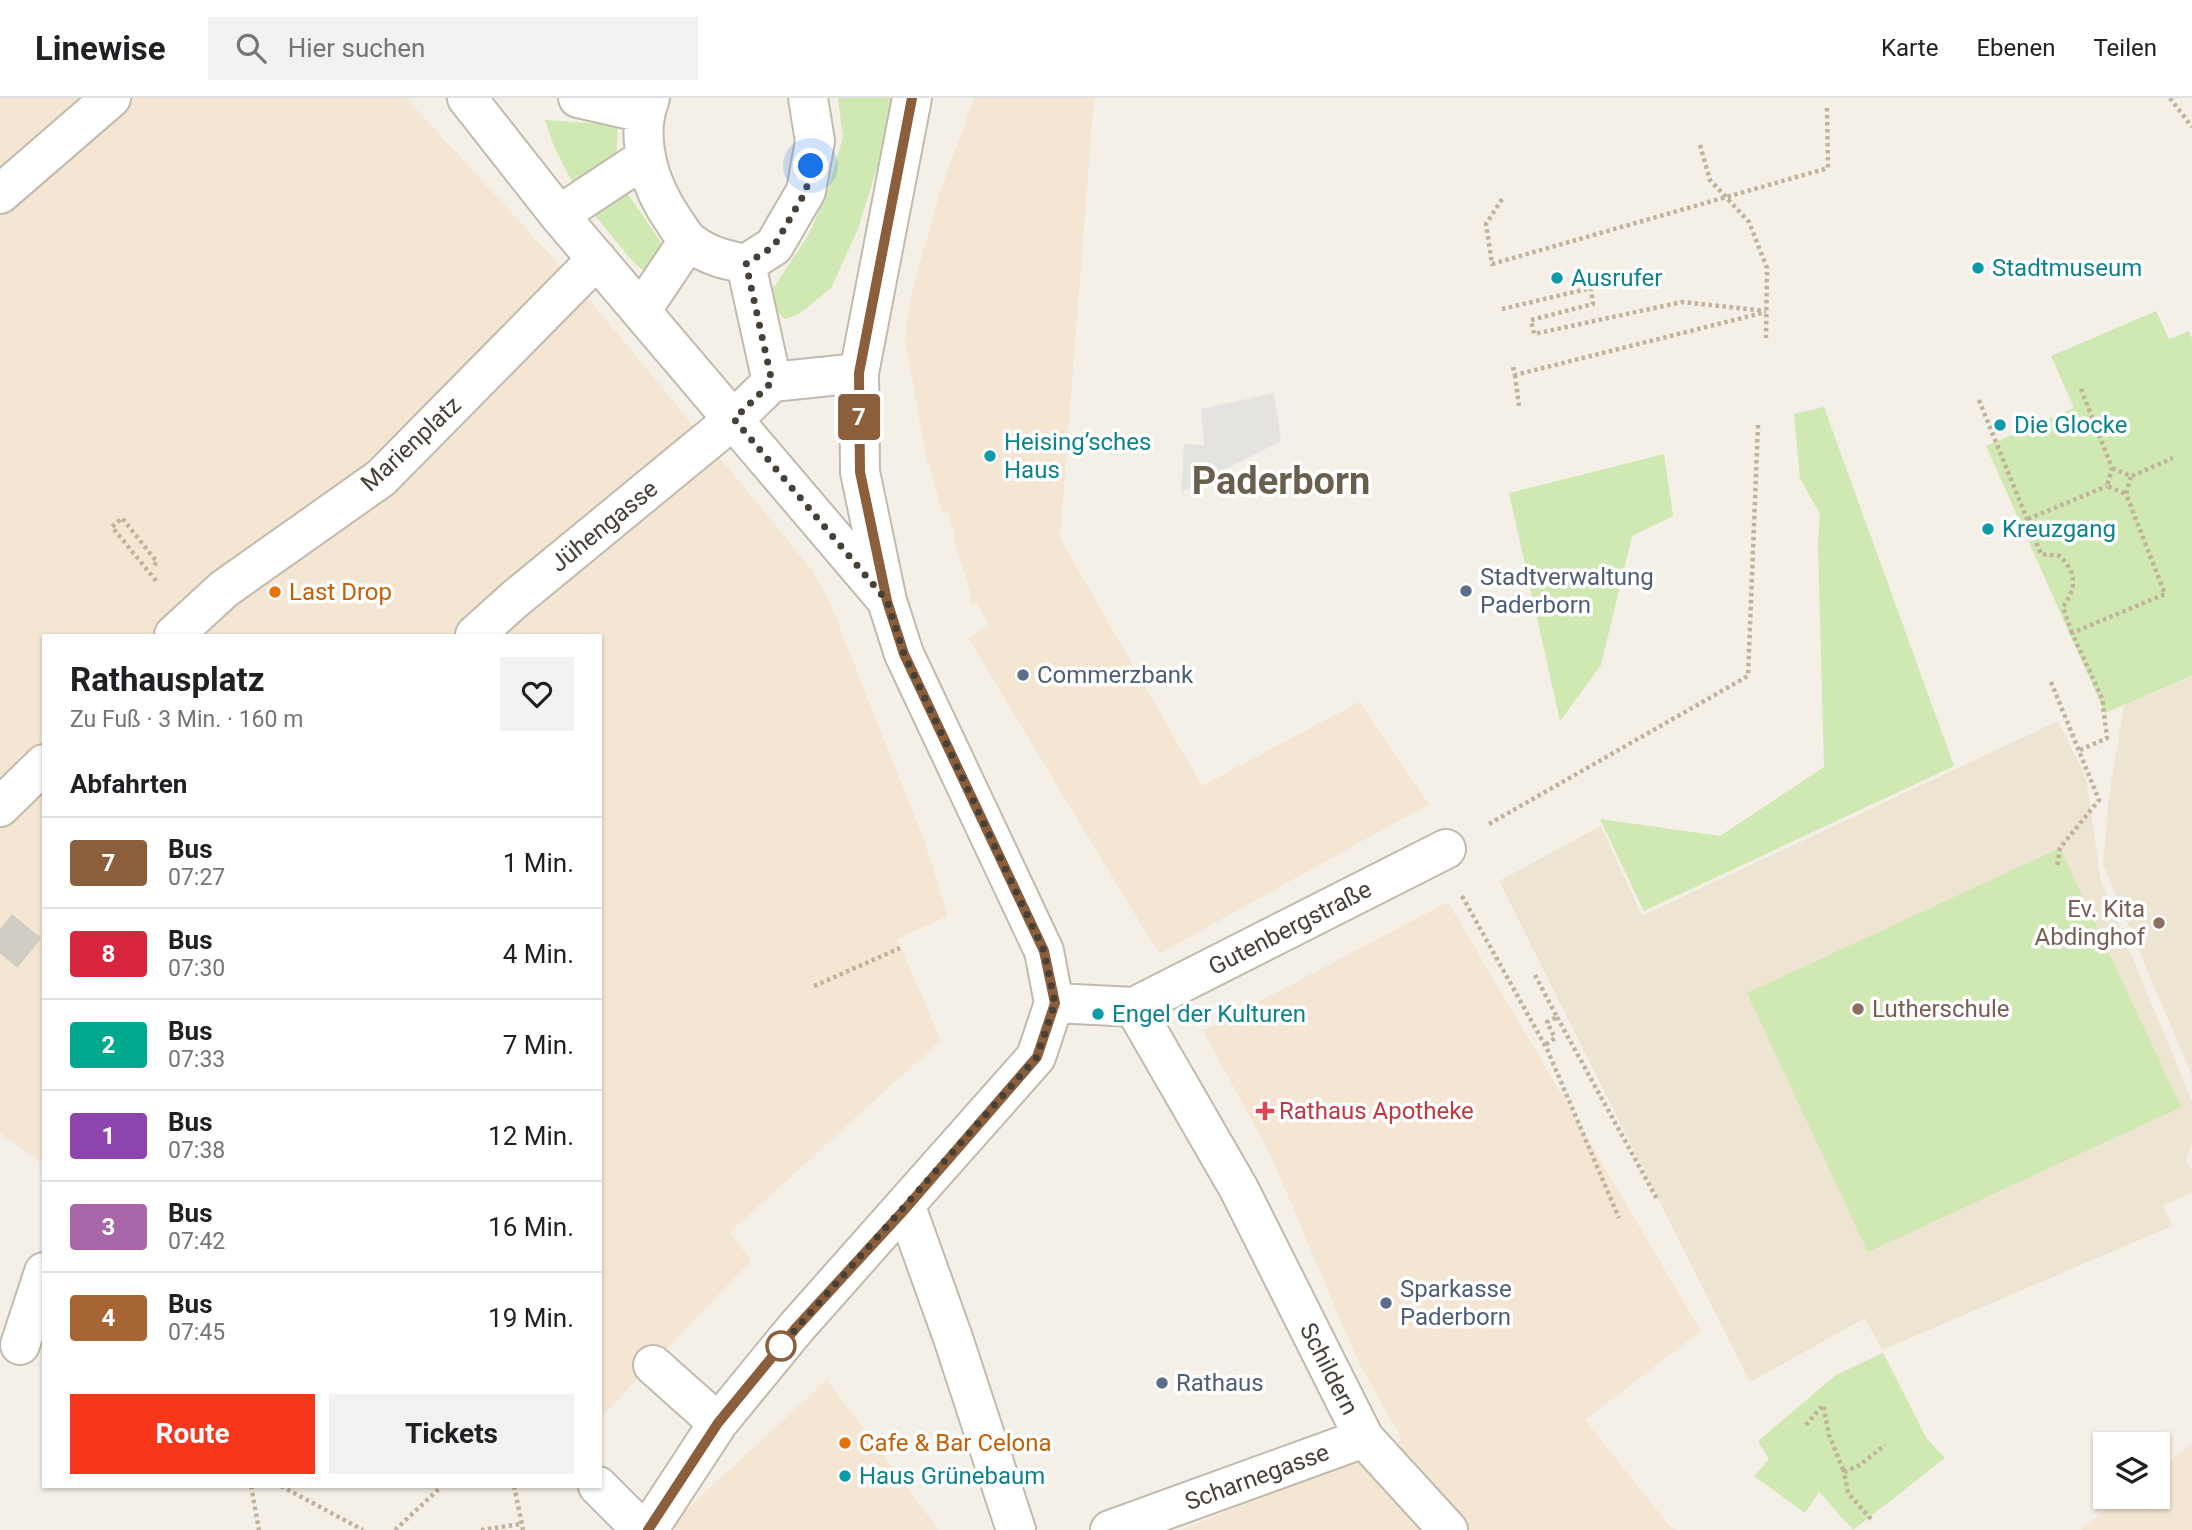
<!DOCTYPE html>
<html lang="de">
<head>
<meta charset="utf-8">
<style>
  :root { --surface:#fff; --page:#f2f2f2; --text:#202124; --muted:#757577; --line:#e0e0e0; --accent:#f8371a }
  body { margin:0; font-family:Roboto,sans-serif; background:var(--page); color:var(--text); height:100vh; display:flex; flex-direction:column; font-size:26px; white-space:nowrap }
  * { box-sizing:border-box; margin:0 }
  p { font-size:23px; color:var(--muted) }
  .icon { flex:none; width:38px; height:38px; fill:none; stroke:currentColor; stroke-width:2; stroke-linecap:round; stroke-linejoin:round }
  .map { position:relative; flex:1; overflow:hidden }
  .details { position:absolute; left:42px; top:536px; width:560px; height:854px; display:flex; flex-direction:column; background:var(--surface); border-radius:0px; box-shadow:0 2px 5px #0004 }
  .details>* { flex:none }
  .badge { padding:0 14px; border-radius:5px; font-size:24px; line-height:46px }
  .controls { position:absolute; left:2093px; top:1334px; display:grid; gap:14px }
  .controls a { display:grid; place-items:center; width:77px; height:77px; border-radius:0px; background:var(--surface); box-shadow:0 2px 5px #0004; font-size:35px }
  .you { position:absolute; width:35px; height:35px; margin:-18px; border:5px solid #fff; border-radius:50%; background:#1a73e8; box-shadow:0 0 0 10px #1a73e833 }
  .map>.badge { position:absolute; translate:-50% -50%; box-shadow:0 0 0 4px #fff }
  h2 { padding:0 28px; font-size:26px; line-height:63px }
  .round { display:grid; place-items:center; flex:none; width:74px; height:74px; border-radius:0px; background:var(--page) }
  .overview { display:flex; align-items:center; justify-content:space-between; height:119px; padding:0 28px }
  h1 { font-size:33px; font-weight:700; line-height:52px }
  .action { display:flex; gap:14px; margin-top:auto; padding:14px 28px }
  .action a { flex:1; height:80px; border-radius:0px; background:var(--accent); color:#fff; font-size:28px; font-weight:700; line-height:80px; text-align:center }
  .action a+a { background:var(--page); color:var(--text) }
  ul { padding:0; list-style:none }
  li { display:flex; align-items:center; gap:21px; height:91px; padding:0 28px; border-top:2px solid var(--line) }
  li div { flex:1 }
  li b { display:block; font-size:26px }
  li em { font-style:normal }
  li .badge { min-width:77px; font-weight:700; text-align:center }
  header { display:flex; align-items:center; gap:42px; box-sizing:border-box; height:98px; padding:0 35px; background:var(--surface); border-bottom:2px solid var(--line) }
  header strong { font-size:33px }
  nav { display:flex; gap:38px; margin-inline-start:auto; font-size:24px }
  .search { width:490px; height:63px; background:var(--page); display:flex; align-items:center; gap:18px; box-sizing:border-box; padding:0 24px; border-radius:0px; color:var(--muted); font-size:26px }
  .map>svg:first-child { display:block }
  .commercial { fill:#f5e6d3 }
  .education { fill:#ede4d2 }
  .green { fill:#d0e8b1 }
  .parking { fill:#e5e3df }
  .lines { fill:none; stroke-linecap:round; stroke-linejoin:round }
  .pedestrian-tunnel { stroke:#d1cdc4; stroke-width:38; stroke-dasharray:38 19; stroke-linecap:butt }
  .pedestrian-casing { stroke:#c2baad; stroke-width:42 }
  .minor-casing { stroke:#c2baad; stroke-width:42 }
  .path { stroke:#c1b39b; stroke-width:4.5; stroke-dasharray:3.5 3.5; stroke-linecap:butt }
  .pedestrian { stroke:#fff; stroke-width:38 }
  .minor { stroke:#fff; stroke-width:38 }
  .line-casing { stroke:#fff; stroke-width:16 }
  .line { stroke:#8b5e3c; stroke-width:10 }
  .walk { stroke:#474036; stroke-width:7; stroke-dasharray:0 12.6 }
  .culture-dot { fill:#0f9aa8; stroke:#fff; stroke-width:2.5 }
  .service-dot { fill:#5c6f8a; stroke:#fff; stroke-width:2.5 }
  .food-dot { fill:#e8710a; stroke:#fff; stroke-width:2.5 }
  .education-dot { fill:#8d6e63; stroke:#fff; stroke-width:2.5 }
  .health-dot { fill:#e0444e; stroke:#fff; stroke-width:2.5 }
  .stop-dot { fill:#fff; stroke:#8b5e3c; stroke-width:3.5 }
  .labels { text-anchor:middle; stroke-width:7; stroke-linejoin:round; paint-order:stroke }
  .culture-label { font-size:24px; fill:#0d838f; stroke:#fff; text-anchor:start }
  .street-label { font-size:24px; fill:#474036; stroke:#fff }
  .service-label { font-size:24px; fill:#4e5e75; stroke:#fff; text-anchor:start }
  .food-label { font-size:24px; fill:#c56008; stroke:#fff; text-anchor:start }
  .education-label { font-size:24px; fill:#785e54; stroke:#fff; text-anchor:end }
  .health-label { font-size:24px; fill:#be3a42; stroke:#fff; text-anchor:start }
  .town-label { font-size:38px; font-weight:bold; fill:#6a5e4e; stroke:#fff }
</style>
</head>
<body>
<header>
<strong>Linewise</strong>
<div class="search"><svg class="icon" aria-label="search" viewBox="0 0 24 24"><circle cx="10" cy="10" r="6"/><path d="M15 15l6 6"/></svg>Hier suchen</div>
<nav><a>Karte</a><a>Ebenen</a><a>Teilen</a></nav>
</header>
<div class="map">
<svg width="2192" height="1432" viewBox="0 0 2192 1432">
  <rect width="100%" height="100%" fill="#f4f0e8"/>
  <path class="commercial" d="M 0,0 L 406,0 L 575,184 L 812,472 L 828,500 L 922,736 L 948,818 L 897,841 L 941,942 L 730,1134 L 751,1163 L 600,1320 L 600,537 L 44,537 L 44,1066 L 0,1035 Z
    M 974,0 L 1094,0 L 1060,440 L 1202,688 L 1359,604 L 1429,706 L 1159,856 L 968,540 L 989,528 L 977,505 L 970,506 L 971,496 L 953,441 L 955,437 L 948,415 L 943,416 L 925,353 L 905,240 L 912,194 L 940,94 Z
    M 1448,804 L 1701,1233 L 1585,1322 L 1669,1427 L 1677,1432 L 1180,1432 L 1402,1342 L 1357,1261 L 1271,1058 L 1203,933 Z
    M 827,1282 L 939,1432 L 675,1432 L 676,1421 Z
    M 2192,1346 L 2192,1432 L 2080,1432 L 2124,1398 L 2158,1398 L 2158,1372 Z"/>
  <path class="education" d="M 2192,579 L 2192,978 L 2103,767 L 2109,698 L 2124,607 Z
    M 2058,623 L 2086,680 L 2101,784 L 2192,1003 L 2192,1045 L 2186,1062 L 2192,1073 L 2192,1094 L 2163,1108 L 2172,1128 L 1882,1252 L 1865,1220 L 1750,1284 L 1499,783 L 1601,728 L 1642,818 Z"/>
  <path class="green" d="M 838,0 L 892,0 L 880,60 L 858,131 L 831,190 L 799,216 L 785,221 L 772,210 L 772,192 L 809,136 L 827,95 L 843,39 Z
    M 545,22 L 618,27 L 616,66 L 577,93 L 555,51 Z
    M 621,86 L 669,156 L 652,180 L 632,163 L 588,109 Z
    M 2156,213 L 2169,241 L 2189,233 L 2192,241 L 2192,578 L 2105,615 L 1986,348 L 2074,310 L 2051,258 Z
    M 1824,309 L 1954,668 L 1644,813 L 1600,721 L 1720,738 L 1824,669 L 1818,448 L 1820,416 L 1800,380 L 1794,316 Z
    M 1664,356 L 1673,418 L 1632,438 L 1601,567 L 1560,623 L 1509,395 Z
    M 2060,750 L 2181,1009 L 1868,1154 L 1747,895 Z
    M 1883,1255 L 1927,1341 L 1945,1360 L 1853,1432 L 1819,1394 L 1805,1415 L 1754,1378 L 1769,1361 L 1758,1343 L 1836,1277 Z"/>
  <path class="parking" d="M 1274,295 L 1281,343 L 1181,394 L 1184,346 L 1204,347 L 1201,311 Z"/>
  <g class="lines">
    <path class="pedestrian-tunnel" d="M 0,831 L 44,867"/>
    <defs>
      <path id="pedestrian" d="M 467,0 L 559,117 L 883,498
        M 578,0 L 644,15
        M 650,0 C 634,41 650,89 674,123 C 679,130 684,140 691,145 C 708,158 726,162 746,166 L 774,148 L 806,93 L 815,43 L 808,0
        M 0,96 L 111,0
        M 559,117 L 645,60
        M 746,166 L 772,284
        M 641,213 L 688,143
        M 174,537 L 224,491 L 381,380 L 597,161
        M 475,537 L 515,501 L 734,321 L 772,284 L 859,275
        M 0,709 L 44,666
        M 1054,905 L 1134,909 L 1239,1091 L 1364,1340 L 1448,1432
        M 1134,909 L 1446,751
        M 906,1109 L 953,1240 L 1016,1432
        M 653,1267 L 718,1325
        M 598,1388 L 642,1432
        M 648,1432 L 718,1325 L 795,1231 L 1036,959 L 1054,905 L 1044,853 L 904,556 L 887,503 L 860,374 L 859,275 L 912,0
        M 1110,1432 L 1364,1340"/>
      <path id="minor" d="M 20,1247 L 44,1174"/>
    </defs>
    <use href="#pedestrian" class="pedestrian-casing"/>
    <use href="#minor" class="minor-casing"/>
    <path class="path" d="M 2170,0 L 2192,29
      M 1700,47 L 1710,82 L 1749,124 L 1767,170 L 1766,240
      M 1502,101 L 1486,126 L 1492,166 L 1828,70 L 1827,10
      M 1502,211 L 1591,190 L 1593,206 L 1531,222 L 1534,236 L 1682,204 L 1766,213
      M 1513,269 L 1515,277 L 1762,215
      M 1515,277 L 1519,308
      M 2081,291 L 2112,370 L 2107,388 L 2126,396
      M 1979,302 L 2041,456 L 2060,458 C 2077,476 2077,488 2063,509 L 2072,535
      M 2132,378 L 2173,360
      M 2028,421 L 2107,388
      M 154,467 L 157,464 L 122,420 L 112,429 L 158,485
      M 2051,584 L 2099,702 L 2060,750 L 2057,769
      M 2080,652 L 2107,640 L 2102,600 L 2072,535 L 2165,496 L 2126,396 L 2131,378 L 2112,370
      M 1489,726 L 1748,578 L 1758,327
      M 1462,798 L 1547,951 L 1619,1120
      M 1535,877 L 1557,919 L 1547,924 L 1555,940 L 1545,947
      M 814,888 L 900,850
      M 1557,919 L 1657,1101
      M 1806,1327 L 1823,1307 L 1829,1337 L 1844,1374
      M 251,1388 L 259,1432
      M 281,1388 L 363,1432
      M 514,1388 L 523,1432
      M 1871,1421 L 1848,1395 L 1844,1374 L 1860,1367 L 1885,1347
      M 395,1432 L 442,1388
      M 481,1432 L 521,1426"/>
    <use href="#pedestrian" class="pedestrian"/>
    <use href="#minor" class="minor"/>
  </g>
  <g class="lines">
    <defs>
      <path id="line" d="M 648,1432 L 718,1325 L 795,1231 L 906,1110 L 1037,959 L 1055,905 L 1044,853 L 904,556 L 887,503 L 860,374 L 859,275 L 912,0"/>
    </defs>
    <use href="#line" class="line-casing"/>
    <use href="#line" class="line"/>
    <path class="walk" d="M 781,1248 L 779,1250 L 1037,959 L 1055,905 L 1044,853 L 904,556 L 887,503 L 734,321 L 772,284 L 746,166 L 774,148 L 806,93 L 811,68"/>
  </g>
  <g class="culture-dot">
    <circle cx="1978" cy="170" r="7"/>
    <circle cx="1557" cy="180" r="7"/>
    <circle cx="2000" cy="327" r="7"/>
    <circle cx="990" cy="358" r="7"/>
    <circle cx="1988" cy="431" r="7"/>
    <circle cx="1098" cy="916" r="7"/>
    <circle cx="845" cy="1378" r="7"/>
  </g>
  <g class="service-dot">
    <circle cx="1466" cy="493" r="7"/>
    <circle cx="1023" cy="577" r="7"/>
    <circle cx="1386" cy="1205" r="7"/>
    <circle cx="1162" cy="1285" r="7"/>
  </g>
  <g class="food-dot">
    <circle cx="275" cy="494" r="7"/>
    <circle cx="845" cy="1345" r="7"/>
  </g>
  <g class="education-dot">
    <circle cx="2159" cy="825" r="7"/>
    <circle cx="1858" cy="911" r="7"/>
  </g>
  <path class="health-dot" d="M1261.5 1002.5h7v7h7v7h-7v7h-7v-7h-7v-7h7z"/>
  <circle class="stop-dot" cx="781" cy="1248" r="14"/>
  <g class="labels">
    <g class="culture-label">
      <text x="1992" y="178">Stadtmuseum</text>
      <text x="1571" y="188">Ausrufer</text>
      <text x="2014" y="335">Die Glocke</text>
      <text x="1004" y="352">Heising’sches<tspan x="1004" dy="28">Haus</tspan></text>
      <text x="2002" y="439">Kreuzgang</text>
      <text x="1112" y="924">Engel der Kulturen</text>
      <text x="859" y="1386">Haus Grünebaum</text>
    </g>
    <g class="street-label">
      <text transform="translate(411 346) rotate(-43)" y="8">Marienplatz</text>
      <text transform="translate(604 428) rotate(-39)" y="8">Jühengasse</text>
      <text transform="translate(1290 830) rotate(-27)" y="8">Gutenbergstraße</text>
      <text transform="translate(1329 1271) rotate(63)" y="8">Schildern</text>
      <text transform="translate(1257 1379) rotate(-20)" y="8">Scharnegasse</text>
    </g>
    <g class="service-label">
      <text x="1480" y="487">Stadtverwaltung<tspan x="1480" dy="28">Paderborn</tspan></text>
      <text x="1037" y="585">Commerzbank</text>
      <text x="1400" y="1199">Sparkasse<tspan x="1400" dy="28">Paderborn</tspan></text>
      <text x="1176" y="1293">Rathaus</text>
    </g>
    <g class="food-label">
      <text x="289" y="502">Last Drop</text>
      <text x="859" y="1353">Cafe &amp; Bar Celona</text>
    </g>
    <g class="education-label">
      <text x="2145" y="819">Ev. Kita<tspan x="2145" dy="28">Abdinghof</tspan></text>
      <text x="1872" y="919" text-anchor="start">Lutherschule</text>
    </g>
    <g class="health-label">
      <text x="1279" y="1021">Rathaus Apotheke</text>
    </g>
    <g class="town-label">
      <text x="1281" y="396">Paderborn</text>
    </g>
  </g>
</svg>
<div class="controls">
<a><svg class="icon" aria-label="layers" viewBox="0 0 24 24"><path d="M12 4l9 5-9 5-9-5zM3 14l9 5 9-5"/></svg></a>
</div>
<div class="you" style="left:811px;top:68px"></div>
<b class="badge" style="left:859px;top:319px;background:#8b5e3c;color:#fff">7</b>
<section class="details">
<div class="overview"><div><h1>Rathausplatz</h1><p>Zu Fuß · 3 Min. · 160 m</p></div><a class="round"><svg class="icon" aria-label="heart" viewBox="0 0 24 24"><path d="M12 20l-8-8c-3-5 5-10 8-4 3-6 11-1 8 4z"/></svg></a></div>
<h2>Abfahrten</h2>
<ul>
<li><span class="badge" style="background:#8b5e3c;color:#fff">7</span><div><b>Bus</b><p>07:27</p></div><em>1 Min.</em></li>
<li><span class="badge" style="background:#d7263d;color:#fff">8</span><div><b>Bus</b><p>07:30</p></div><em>4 Min.</em></li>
<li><span class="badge" style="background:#00a88e;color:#fff">2</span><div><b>Bus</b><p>07:33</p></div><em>7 Min.</em></li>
<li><span class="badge" style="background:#8e44ad;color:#fff">1</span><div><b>Bus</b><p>07:38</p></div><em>12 Min.</em></li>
<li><span class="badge" style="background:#a967aa;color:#fff">3</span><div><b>Bus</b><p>07:42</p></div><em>16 Min.</em></li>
<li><span class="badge" style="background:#a76534;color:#fff">4</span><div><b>Bus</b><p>07:45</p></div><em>19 Min.</em></li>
</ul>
<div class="action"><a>Route</a><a>Tickets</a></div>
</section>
</div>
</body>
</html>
